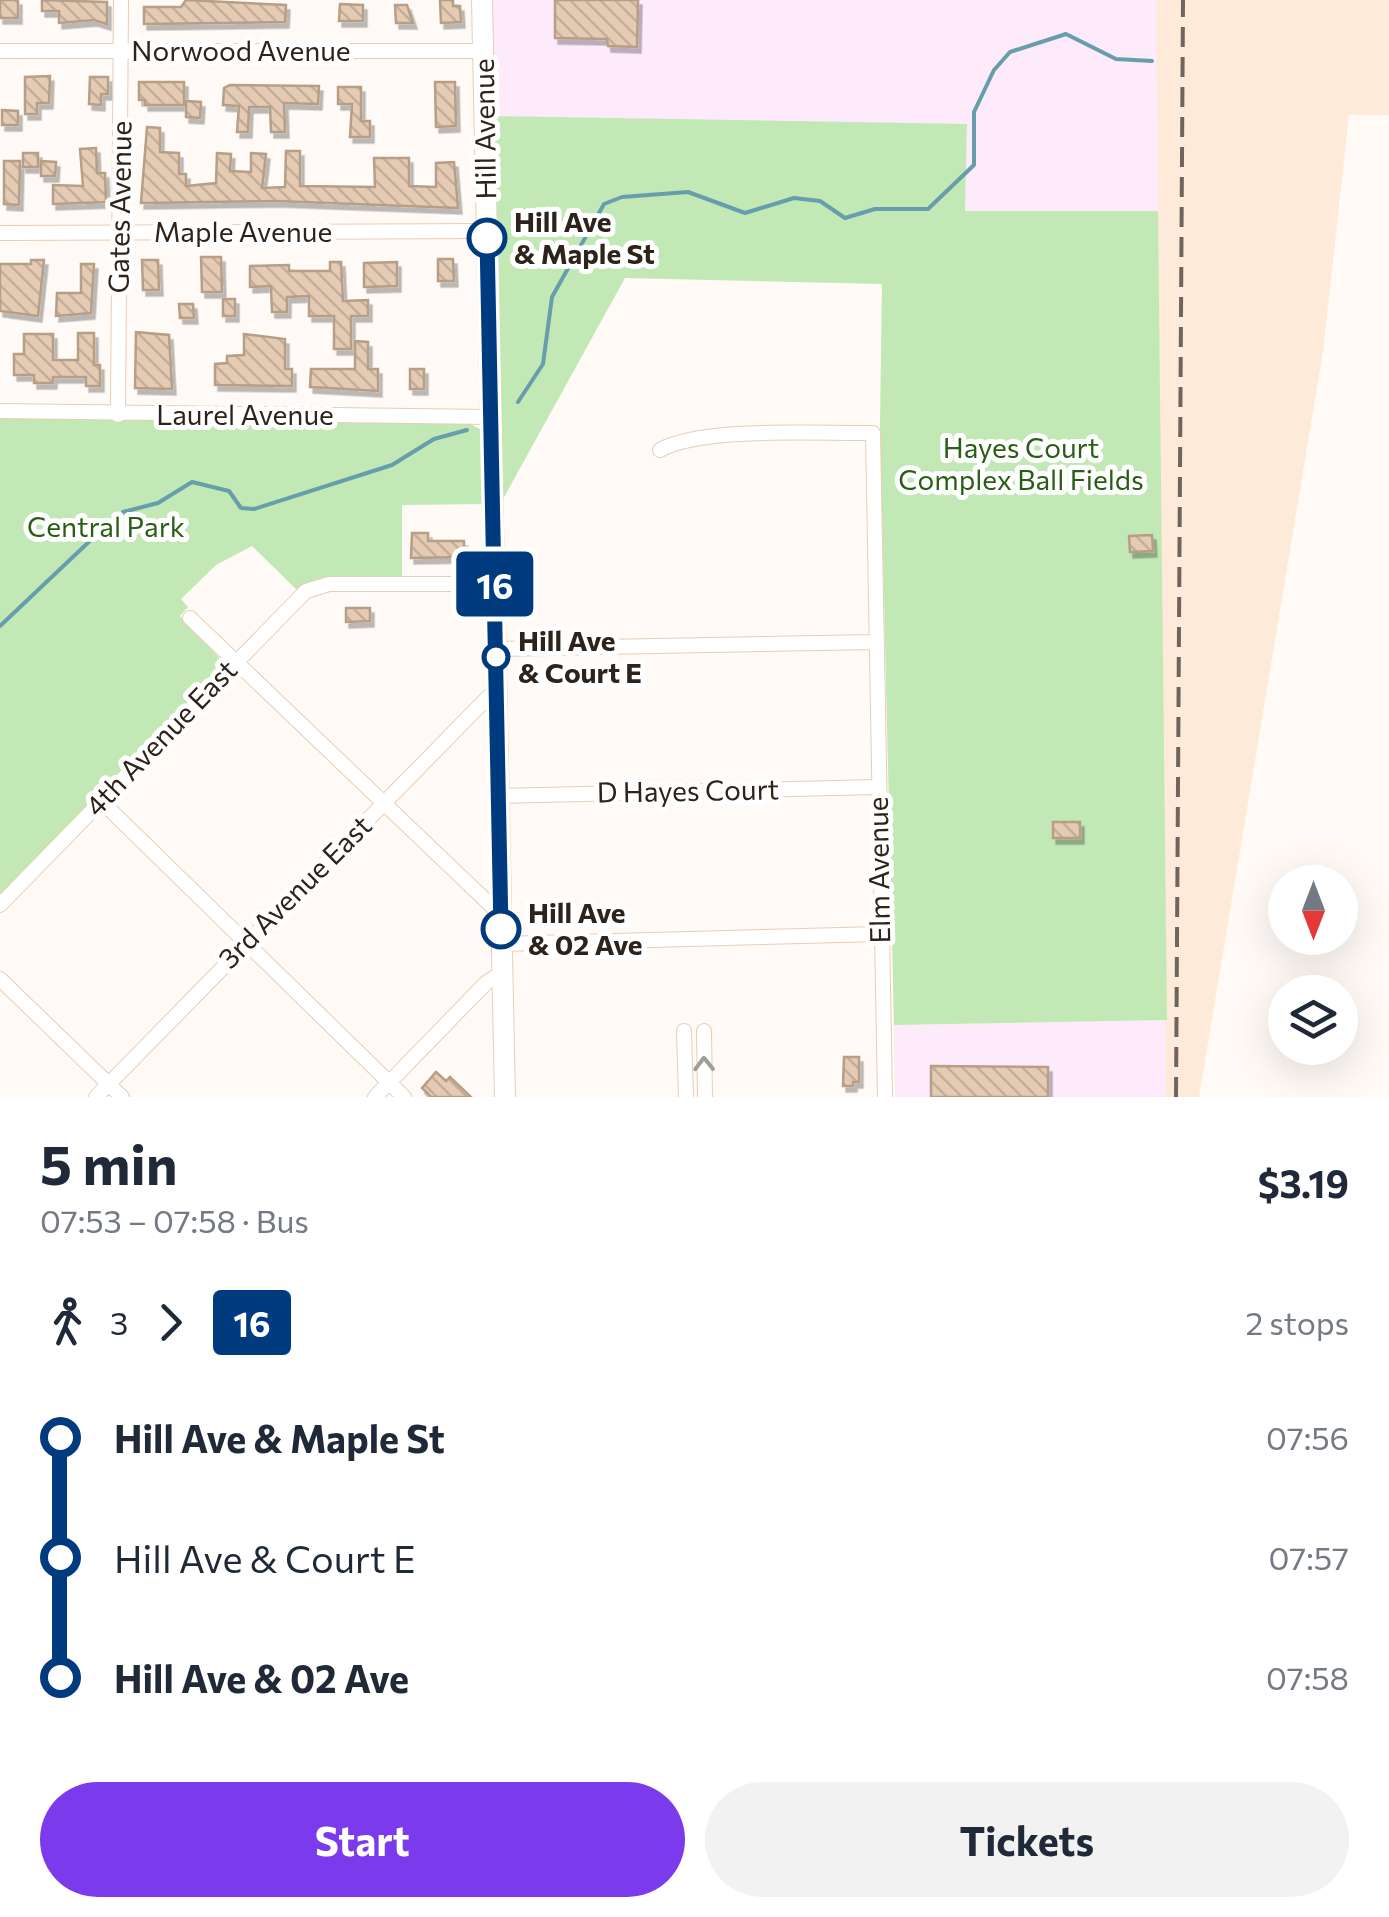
<!DOCTYPE html>
<html lang="en">
<head>
<meta charset="utf-8">
<style>
  :root { --surface:#fff; --page:#f2f2f3; --text:#1f2937; --muted:#747a83; --accent:#7c3aed }
  body { margin:0; font-family:Commissioner,sans-serif; background:var(--page); color:var(--text); height:100vh; display:flex; flex-direction:column; font-size:38px; white-space:nowrap }
  * { box-sizing:border-box; margin:0 }
  p { font-size:32px; color:var(--muted) }
  .icon { flex:none; width:55px; height:55px; fill:none; stroke:currentColor; stroke-width:2; stroke-linecap:round; stroke-linejoin:round }
  .map { position:relative; height:1097px; overflow:hidden }
  .sheet { display:flex; flex-direction:column; background:var(--surface); flex:1 }
  .sheet>* { flex:none }
  .badge { padding:0 20px; border-radius:8px; font-size:35px; line-height:65px }
  .needle { width:65px; rotate:180deg }
  .buttons { position:absolute; left:1268px; top:865px; display:grid; gap:20px }
  .buttons a { display:grid; place-items:center; width:90px; height:90px; border-radius:50%; background:var(--surface); box-shadow:0 10px 40px #0002; font-size:50px }
  .map>.badge { position:absolute; translate:-50% -50%; box-shadow:0 0 0 5px #fff }
  .legs { display:flex; align-items:center; gap:15px; height:110px; padding:0 40px; font-size:32px }
  .legs p { margin-inline-start:auto }
  .summary { display:flex; align-items:center; justify-content:space-between; height:170px; padding:0 40px }
  h1 { font-size:55px; font-weight:700; line-height:75px }
  .cta { display:flex; gap:20px; margin-top:auto; padding:20px 40px }
  .cta a { flex:1; height:115px; border-radius:60px; background:var(--accent); color:#fff; font-size:40px; font-weight:700; line-height:115px; text-align:center }
  .cta a+a { background:var(--page); color:var(--text) }
  ul { padding:0 40px; list-style:none }
  li { display:flex; align-items:center; gap:35px; height:120px; font-size:38px }
  li i { display:grid; place-items:center; width:15px; height:100%; margin:0 12px; background:currentColor }
  li i::after { content:''; width:25px; height:25px; margin:-12px; border:8px solid; border-radius:50%; background:var(--surface) }
  li p { margin-inline-start:auto }
  li:first-child i { background:linear-gradient(#0000 50%,currentColor 0) }
  li:last-child i { background:linear-gradient(currentColor 50%,#0000 0) }
  .map>svg:first-child { display:block }
  .commercial { fill:#fdeafb }
  .built { fill:#feead8 }
  .park { fill:#c2e8b6 }
  .lines { fill:none; stroke-linecap:round; stroke-linejoin:round }
  .stream { stroke:#689eac; stroke-width:4 }
  .building { fill:url(#building-back-hatch); stroke:#b79e86; stroke-width:2.5; filter:url(#shadow) }
  .street-casing { stroke:#e8cdb5; stroke-width:16 }
  .secondary-casing { stroke:#e8cdb5; stroke-width:22 }
  .street { stroke:#fff; stroke-width:14 }
  .secondary { stroke:#fff; stroke-width:20 }
  .rail { stroke:#6e665e; stroke-width:4; stroke-dasharray:20 10; stroke-linecap:butt }
  .oneway { stroke:#a09c98 }
  .line-1-casing { stroke:#fff; stroke-width:22 }
  .line-1 { stroke:#003b80; stroke-width:15 }
  .stop-1-dot { fill:#fff; stroke:#003b80; stroke-width:5 }
  .labels { text-anchor:middle; stroke-width:10; stroke-linejoin:round; paint-order:stroke }
  .street-label { font-size:28px; fill:#2d231a; stroke:#fff }
  .stop-label { font-size:28px; font-weight:bold; fill:#2d231a; stroke:#fff; text-anchor:start }
  .park-label { font-size:28px; fill:#2a5d15; stroke:#fff }
</style>
</head>
<body>
<div class="map">
<svg width="1389" height="1097" viewBox="0 0 1389 1097">
  <defs>
    <pattern id="building-back-hatch" width="6" height="6" patternUnits="userSpaceOnUse" patternTransform="scale(2.5)"><rect width="6" height="6" fill="#e5cbb3"/><path d="M-1 5l2 2M0 0l6 6M5-1l2 2" fill="none" stroke="#c5ae99"/></pattern>
    <filter id="shadow"><feDropShadow dx="3.5" dy="5.5" stdDeviation="0" flood-color="#0004"/></filter>
  </defs>
  <rect width="100%" height="100%" fill="#fffaf5"/>
  <path class="commercial" d="M 493,0 L 1158,0 L 1158,211 L 965,211 L 967,125 L 491,116 Z
    M 1167,1020 L 1166,1097 L 895,1097 L 894,1025 Z"/>
  <path class="built" d="M 1156,0 L 1389,0 L 1389,115 L 1349,115 L 1323,351 L 1199,1097 L 1166,1097 Z"/>
  <path class="park" d="M 491,116 L 967,124 L 965,211 L 1158,211 L 1167,1020 L 894,1025 L 880,424 L 882,284 L 625,278 L 502,501 Z
    M 0,417 L 470,424 L 482,430 L 487,504 L 402,505 L 402,581 L 313,581 L 298,591 L 252,546 L 216,565 L 181,599 L 188,607 L 180,616 L 225,664 L 0,896 Z"/>
  <g class="lines">
    <path class="stream" d="M 518,402 L 543,364 L 552,297 L 604,204 L 622,197 L 688,192 L 745,213 L 794,198 L 820,201 L 845,218 L 875,209 L 928,209 L 974,165 L 974,112 L 994,70 L 1010,52 L 1066,34 L 1116,59 L 1152,61
      M 0,626 L 94,537 L 113,530 L 123,512 L 158,503 L 192,482 L 229,491 L 241,508 L 254,509 L 392,465 L 434,439 L 467,430"/>
  </g>
  <path class="building" d="M 0,0 L 18,0 L 18,18 L 0,18 Z
    M 42,0 L 107,2 L 107,24 L 94,20 L 59,23 L 59,11 L 42,11 Z
    M 186,0 L 286,5 L 285,22 L 144,24 L 144,7 L 181,7 Z
    M 440,0 L 453,0 L 453,6 L 460,6 L 461,22 L 441,23 Z
    M 555,0 L 638,0 L 637,47 L 608,46 L 607,39 L 555,38 Z
    M 340,4 L 363,5 L 363,21 L 339,21 Z
    M 395,5 L 407,5 L 413,23 L 396,23 Z
    M 50,76 L 49,103 L 37,103 L 37,114 L 25,114 L 25,77 Z
    M 90,77 L 108,77 L 108,94 L 101,94 L 101,105 L 89,104 Z
    M 139,82 L 184,82 L 184,105 L 145,105 L 145,100 L 139,100 Z
    M 435,82 L 455,82 L 456,126 L 436,127 Z
    M 230,85 L 319,86 L 318,104 L 284,103 L 285,132 L 271,132 L 270,107 L 249,107 L 248,132 L 237,132 L 239,106 L 223,105 L 224,88 Z
    M 338,87 L 361,87 L 361,121 L 370,121 L 370,137 L 350,137 L 352,104 L 338,104 Z
    M 186,101 L 201,102 L 200,118 L 186,117 Z
    M 2,110 L 18,111 L 18,125 L 2,125 Z
    M 147,127 L 160,128 L 160,152 L 179,153 L 179,174 L 186,174 L 186,186 L 216,183 L 217,153 L 231,154 L 230,171 L 251,172 L 251,153 L 266,154 L 262,188 L 285,187 L 286,151 L 300,151 L 300,186 L 375,187 L 374,158 L 409,158 L 409,186 L 436,187 L 436,163 L 454,162 L 458,208 L 277,201 L 141,203 Z
    M 96,148 L 97,173 L 105,173 L 106,202 L 53,204 L 53,185 L 83,186 L 80,149 Z
    M 23,153 L 38,153 L 38,167 L 23,167 Z
    M 4,161 L 20,161 L 19,205 L 4,204 Z
    M 41,161 L 56,162 L 55,176 L 41,176 Z
    M 201,257 L 221,257 L 222,292 L 202,292 Z
    M 438,259 L 453,259 L 454,281 L 438,281 Z
    M 31,260 L 44,260 L 38,316 L 0,311 L 0,264 L 31,264 Z
    M 142,260 L 158,260 L 159,290 L 143,290 Z
    M 330,262 L 341,262 L 343,301 L 368,300 L 368,316 L 351,316 L 351,349 L 334,349 L 334,316 L 309,316 L 309,296 L 287,297 L 287,312 L 272,312 L 271,286 L 250,287 L 250,266 L 289,265 L 289,271 L 330,271 Z
    M 397,262 L 397,286 L 364,287 L 364,263 Z
    M 81,264 L 94,264 L 91,313 L 56,316 L 57,293 L 81,293 Z
    M 223,299 L 235,299 L 235,316 L 223,316 Z
    M 179,304 L 193,304 L 194,318 L 180,318 Z
    M 136,332 L 169,335 L 172,389 L 135,388 Z
    M 78,333 L 94,333 L 94,365 L 100,365 L 100,386 L 86,386 L 86,377 L 53,377 L 53,383 L 34,383 L 34,375 L 14,375 L 14,354 L 24,354 L 24,334 L 53,334 L 53,360 L 78,360 Z
    M 244,334 L 285,339 L 285,369 L 292,369 L 292,386 L 215,385 L 215,364 L 227,363 L 227,356 L 244,355 Z
    M 355,341 L 368,342 L 368,369 L 378,369 L 378,391 L 310,387 L 311,369 L 355,369 Z
    M 410,369 L 424,369 L 424,389 L 410,389 Z
    M 412,533 L 428,533 L 428,541 L 464,541 L 464,557 L 411,558 Z
    M 1152,535 L 1153,551 L 1130,552 L 1129,536 Z
    M 346,608 L 370,608 L 370,621 L 346,622 Z
    M 1053,822 L 1080,822 L 1080,838 L 1053,838 Z
    M 844,1057 L 859,1057 L 859,1082 L 853,1082 L 853,1086 L 843,1086 Z
    M 931,1066 L 1048,1067 L 1048,1097 L 931,1097 Z
    M 436,1072 L 446,1081 L 450,1077 L 471,1097 L 431,1097 L 422,1088 Z"/>
  <g class="lines">
    <defs>
      <path id="street" d="M 0,51 L 483,51
        M 0,233 L 487,231
        M 0,411 L 491,417
        M 118,415 L 121,0
        M 660,450 C 703,426 820,434 873,433 L 885,1097
        M 190,618 L 501,915
        M 496,649 L 874,642
        M 499,796 L 876,787
        M 100,800 L 404,1097
        M 0,905 L 306,591 L 329,584 L 496,584
        M 501,944 L 880,934
        M 0,979 L 122,1097
        M 684,1031 L 686,1097
        M 704,1031 L 705,1097
        M 96,1097 L 496,689
        M 375,1097 L 486,983 L 501,973"/>
      <path id="secondary" d="M 482,0 L 505,1097"/>
    </defs>
    <use href="#street" class="street-casing"/>
    <use href="#secondary" class="secondary-casing"/>
    <use href="#street" class="street"/>
    <use href="#secondary" class="secondary"/>
    <path class="rail" d="M 1176,1097 L 1183,0"/>
  </g>
  <defs><path id="oneway-chevron" d="M-2-3.5L2.5 0L-2 3.5" fill="none" stroke-width="1.6" stroke-linecap="round" stroke-linejoin="round" transform="scale(2.5)"/></defs>
  <use class="oneway" href="#oneway-chevron" transform="translate(704 1064) rotate(-91)"/>
  <g class="lines">
    <defs>
      <path id="line-1" d="M 487,238 L 501,929"/>
    </defs>
    <use href="#line-1" class="line-1-casing"/>
    <use href="#line-1" class="line-1"/>
  </g>
  <g class="stop-1-dot">
    <circle cx="487" cy="238" r="18"/>
    <circle cx="496" cy="657" r="12"/>
    <circle cx="501" cy="929" r="18"/>
  </g>
  <g class="labels">
    <g class="street-label">
      <text x="241" y="61">Norwood Avenue</text>
      <text transform="translate(485 129) rotate(-91)" y="10">Hill Avenue</text>
      <text transform="translate(120 207) rotate(-89)" y="10">Gates Avenue</text>
      <text x="243" y="242">Maple Avenue</text>
      <text x="245" y="425">Laurel Avenue</text>
      <text transform="translate(161 738) rotate(-46)" y="10">4th Avenue East</text>
      <text transform="translate(688 791) rotate(-1)" y="10">D Hayes Court</text>
      <text transform="translate(879 870) rotate(-91)" y="10">Elm Avenue</text>
      <text transform="translate(295 892) rotate(-45)" y="10">3rd Avenue East</text>
    </g>
    <g class="stop-label">
      <text x="514" y="232">Hill Ave<tspan x="514" dy="32">&amp; Maple St</tspan></text>
      <text x="518" y="651">Hill Ave<tspan x="518" dy="32">&amp; Court E</tspan></text>
      <text x="528" y="923">Hill Ave<tspan x="528" dy="32">&amp; 02 Ave</tspan></text>
    </g>
    <g class="park-label">
      <text x="1021" y="458">Hayes Court<tspan x="1021" dy="32">Complex Ball Fields</tspan></text>
      <text x="106" y="537">Central Park</text>
    </g>
  </g>
</svg>
<div class="buttons">
<a><svg class="needle" viewBox="-14 -14 28 28"><path d="M0-13l5 13h-10z" fill="#e53935"/><path d="M0 13l5-13h-10z" fill="#747a83"/></svg></a>
<a><svg class="icon" aria-label="layers" viewBox="0 0 24 24"><path d="M12 4l9 5-9 5-9-5zM3 14l9 5 9-5"/></svg></a>
</div>
<b class="badge" style="left:495px;top:584px;background:#003b80;color:#fff">16</b>
</div>
<section class="sheet">
<div class="summary"><div><h1>5 min</h1><p>07:53 – 07:58 · Bus</p></div><b>$3.19</b></div>
<div class="legs"><svg class="icon" aria-label="walk" viewBox="0 0 24 24"><circle cx="13" cy="4" r="2"/><path d="M13 8l-2 6 4 7M11 14l-3 7M7 12l3-4h3l4 4"/></svg>3<svg class="icon" aria-label="forward" viewBox="0 0 24 24"><path d="M9 5l7 7-7 7"/></svg><b class="badge" style="background:#003b80;color:#fff">16</b><p>2 stops</p></div>
<ul>
<li><i style="color:#003b80"></i><b>Hill Ave &amp; Maple St</b><p>07:56</p></li>
<li><i style="color:#003b80"></i><span>Hill Ave &amp; Court E</span><p>07:57</p></li>
<li><i style="color:#003b80"></i><b>Hill Ave &amp; 02 Ave</b><p>07:58</p></li>
</ul>
<div class="cta"><a>Start</a><a>Tickets</a></div>
</section>
</body>
</html>
